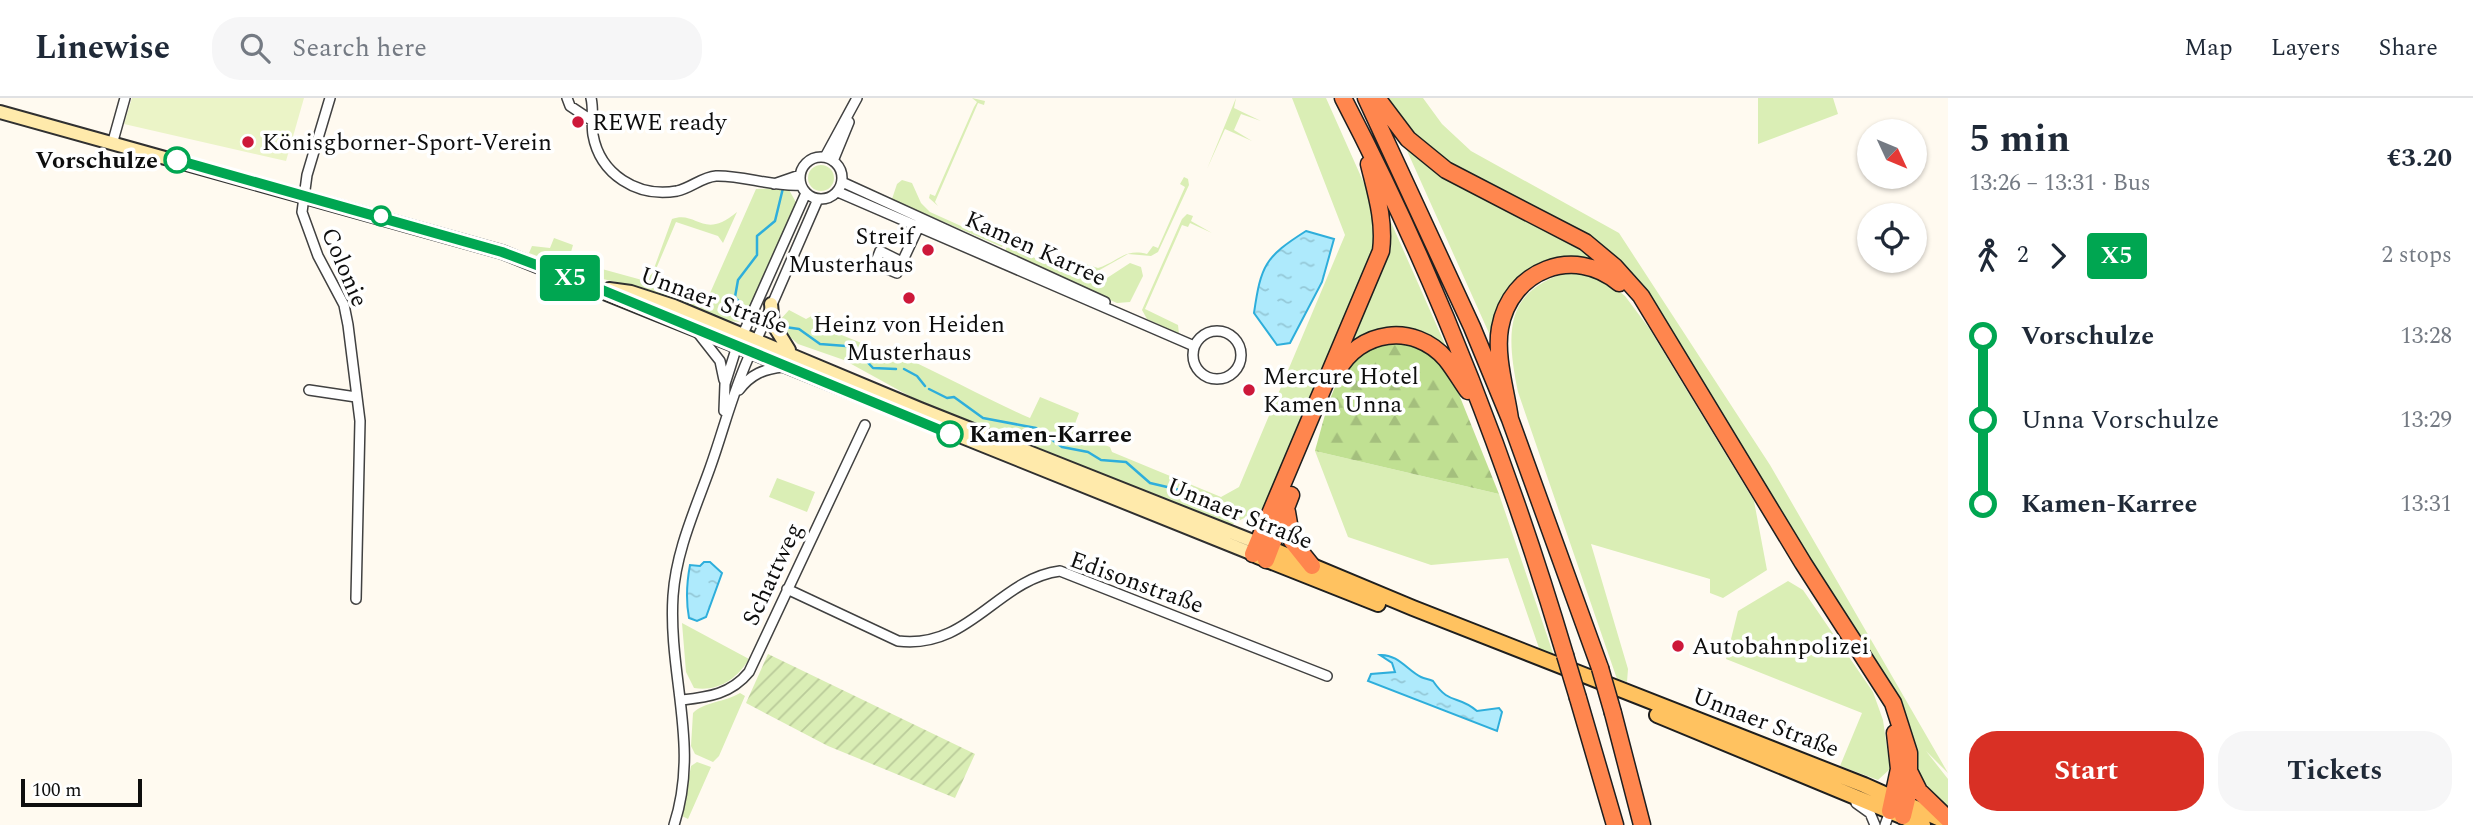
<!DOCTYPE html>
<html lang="en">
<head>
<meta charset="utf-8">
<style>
  :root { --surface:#fff; --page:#f6f6f7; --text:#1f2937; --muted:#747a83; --line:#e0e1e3; --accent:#d93025 }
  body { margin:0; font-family:Spectral,serif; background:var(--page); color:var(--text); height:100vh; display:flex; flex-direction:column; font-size:26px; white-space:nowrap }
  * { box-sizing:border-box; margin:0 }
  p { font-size:23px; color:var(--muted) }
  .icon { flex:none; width:38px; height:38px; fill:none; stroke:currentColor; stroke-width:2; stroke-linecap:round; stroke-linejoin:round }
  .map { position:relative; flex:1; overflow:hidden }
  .details { display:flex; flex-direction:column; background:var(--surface); width:525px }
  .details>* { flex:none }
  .badge { padding:0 14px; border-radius:5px; font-size:24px; line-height:46px }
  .needle { width:46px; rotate:134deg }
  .tools { position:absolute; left:1857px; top:21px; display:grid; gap:14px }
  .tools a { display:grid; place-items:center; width:70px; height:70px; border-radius:50%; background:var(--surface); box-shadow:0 2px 5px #0004; font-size:35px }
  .scale { position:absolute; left:21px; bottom:18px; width:121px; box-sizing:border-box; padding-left:7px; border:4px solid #0e0e0e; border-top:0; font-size:19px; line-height:24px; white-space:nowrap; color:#0e0e0e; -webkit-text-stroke:5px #fff; paint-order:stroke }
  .map>.badge { position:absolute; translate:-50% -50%; box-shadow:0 0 0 4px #fff }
  .legs { display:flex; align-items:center; gap:10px; height:77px; padding:0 21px; font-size:23px }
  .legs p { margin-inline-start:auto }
  .head { display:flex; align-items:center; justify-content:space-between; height:119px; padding:0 21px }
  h1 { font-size:38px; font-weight:700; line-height:52px }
  .cta { display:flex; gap:14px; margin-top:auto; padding:14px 21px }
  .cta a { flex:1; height:80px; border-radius:28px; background:var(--accent); color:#fff; font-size:28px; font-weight:700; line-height:80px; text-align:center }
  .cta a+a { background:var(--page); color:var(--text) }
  ul { padding:0 21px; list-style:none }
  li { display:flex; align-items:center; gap:24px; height:84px; font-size:26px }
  li i { display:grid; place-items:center; width:10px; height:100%; margin:0 9px; background:currentColor }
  li i::after { content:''; width:18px; height:18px; margin:-9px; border:5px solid; border-radius:50%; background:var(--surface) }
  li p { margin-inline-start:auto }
  li:first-child i { background:linear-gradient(#0000 50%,currentColor 0) }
  li:last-child i { background:linear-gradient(currentColor 50%,#0000 0) }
  header { display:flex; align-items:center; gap:42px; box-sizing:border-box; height:98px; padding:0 35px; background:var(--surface); border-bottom:2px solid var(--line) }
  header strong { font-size:33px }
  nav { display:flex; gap:38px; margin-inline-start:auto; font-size:24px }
  .search { width:490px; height:63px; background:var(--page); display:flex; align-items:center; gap:18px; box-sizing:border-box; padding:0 24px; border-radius:28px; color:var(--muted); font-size:26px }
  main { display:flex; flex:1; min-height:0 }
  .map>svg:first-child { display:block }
  .grass { fill:#daeeb5 }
  .forest { fill:url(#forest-firs) }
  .garden { fill:url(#garden-furrows) }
  .pitch { fill:#ebf4c7 }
  .water { fill:url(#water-ripples); stroke:#2eaedb; stroke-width:2 }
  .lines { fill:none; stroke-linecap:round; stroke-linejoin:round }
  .stream { stroke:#2eaedb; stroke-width:2.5 }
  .minor-casing { stroke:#414141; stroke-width:12 }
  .secondary-casing { stroke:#303030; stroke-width:16 }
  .primary-casing { stroke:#1f1f1f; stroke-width:18 }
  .motorway-casing { stroke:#1f1f1f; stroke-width:19 }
  .minor { stroke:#fff; stroke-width:9 }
  .secondary { stroke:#ffeaab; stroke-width:12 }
  .primary { stroke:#ffc260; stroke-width:14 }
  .motorway { stroke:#ff864e; stroke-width:16 }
  .motorway-bridge-casing { stroke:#1f1f1f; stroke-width:19; stroke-linecap:butt }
  .motorway-bridge { stroke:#ff864e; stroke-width:16 }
  .line-1-casing { stroke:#fff; stroke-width:16 }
  .line-1 { stroke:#00a651; stroke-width:10 }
  .poi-dot { fill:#cd183a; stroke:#fff; stroke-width:2.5 }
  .stop-1-dot { fill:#fff; stroke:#00a651; stroke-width:3.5 }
  .labels { text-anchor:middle; stroke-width:7; stroke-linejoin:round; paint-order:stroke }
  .poi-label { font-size:24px; fill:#0e0e0e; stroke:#fff; text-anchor:start }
  .stop-label { font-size:24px; font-weight:bold; fill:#0e0e0e; stroke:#fff; text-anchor:end }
  .street-label { font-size:24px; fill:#0e0e0e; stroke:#fff }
</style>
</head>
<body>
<header>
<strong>Linewise</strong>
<div class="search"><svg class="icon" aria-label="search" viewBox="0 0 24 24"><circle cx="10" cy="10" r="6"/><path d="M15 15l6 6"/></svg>Search here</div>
<nav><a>Map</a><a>Layers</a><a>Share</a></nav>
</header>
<main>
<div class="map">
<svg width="1948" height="727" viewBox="0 0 1948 727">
  <defs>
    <pattern id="forest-firs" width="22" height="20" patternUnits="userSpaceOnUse" patternTransform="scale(1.75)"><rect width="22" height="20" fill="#c0e092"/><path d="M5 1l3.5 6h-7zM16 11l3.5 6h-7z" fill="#a4bf7d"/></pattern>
    <pattern id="garden-furrows" width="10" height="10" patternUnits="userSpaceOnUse" patternTransform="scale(1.75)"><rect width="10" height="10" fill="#daeeb5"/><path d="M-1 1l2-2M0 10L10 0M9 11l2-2" fill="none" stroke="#bacb9a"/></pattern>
    <pattern id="water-ripples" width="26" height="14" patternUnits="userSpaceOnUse" patternTransform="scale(1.75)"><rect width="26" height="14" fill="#aeeafc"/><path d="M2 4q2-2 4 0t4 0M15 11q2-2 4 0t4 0" fill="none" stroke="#94c8d7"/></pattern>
  </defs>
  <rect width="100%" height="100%" fill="#fffaf0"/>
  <path class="grass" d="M 972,0 L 985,3 L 984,7 L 978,5 L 935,104 L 938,108 L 929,100 L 930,96 L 935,98 L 974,9 L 977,4 Z
    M 1236,0 L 1234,10 L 1261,23 L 1241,16 L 1234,32 L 1252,43 L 1225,31 L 1207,71 Z
    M 1292,0 L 1326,0 L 1375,110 L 1374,147 L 1353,206 L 1263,410 L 1229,428 L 933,311 L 844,262 L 798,246 L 781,231 L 780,222 L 789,212 L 806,221 L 819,214 L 823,216 L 819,228 L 894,258 L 897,252 L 903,254 L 907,248 L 903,259 C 946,278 986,301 1030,320 L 1040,299 L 1079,315 L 1073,331 L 1076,336 L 1110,349 L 1112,354 L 1221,399 L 1239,389 L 1345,137 Z
    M 1384,0 L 1423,0 L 1442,26 L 1471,53 L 1619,135 L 1770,367 L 1948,675 L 1926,653 L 1948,681 L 1948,708 C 1930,695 1914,675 1913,652 C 1913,643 1914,638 1910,630 L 1735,342 L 1610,155 L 1449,66 L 1414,37 Z
    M 1758,0 L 1833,0 L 1838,16 L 1758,46 Z
    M 1404,46 L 1578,147 L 1600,162 L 1598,166 L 1521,183 L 1493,244 Z
    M808 80a13 13 0 1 1 26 0a13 13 0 1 1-26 0Z
    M 1184,79 L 1188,81 L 1189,87 L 1158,154 L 1151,158 L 1128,156 L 1096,174 L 1080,171 L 1082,165 L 1098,170 C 1118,164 1124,150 1147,156 L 1153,148 L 1158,150 L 1185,89 L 1180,86 Z
    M 902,82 L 912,85 L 921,105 L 930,114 L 1003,147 L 1002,149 L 900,105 L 898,109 L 891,104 L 897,86 Z
    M 788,90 L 798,108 L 743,224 L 723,223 L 634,188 L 594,179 L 529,155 L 532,148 L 550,150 L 554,140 L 573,147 L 571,154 L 603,166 L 602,171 L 642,182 L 652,176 L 672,121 C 697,112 703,143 737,114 L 723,145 L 718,138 L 676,124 L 656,171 L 657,179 L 707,202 L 756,91 Z
    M 1187,116 L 1193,118 L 1191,123 L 1212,135 L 1190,125 L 1188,129 L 1182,127 L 1145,211 L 1178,227 L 1179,236 L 1147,221 L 1142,212 L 1182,121 Z
    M 1390,122 L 1448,253 L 1345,252 L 1386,124 Z
    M 1007,148 L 1088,183 L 1107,180 L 1130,165 L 1141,169 L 1143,178 L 1130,204 L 1117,205 L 1004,156 Z
    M 1577,172 L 1602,179 L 1625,198 L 1649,230 L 1754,403 L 1767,472 L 1723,500 L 1710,495 L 1710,481 L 1591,446 L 1628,571 L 1627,584 L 1617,581 L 1518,294 C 1505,230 1505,189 1577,172 Z
    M 1315,353 L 1499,396 L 1554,558 L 1540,553 L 1508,460 L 1431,467 L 1348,439 Z
    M 777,380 L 815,394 L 807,414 L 769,399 Z
    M 1788,483 L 1803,492 L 1873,594 L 1883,622 L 1890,671 L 1878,682 L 1840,668 L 1862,615 L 1726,561 L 1738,513 Z
    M 682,525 L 749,561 C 737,581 718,594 694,590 L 686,574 Z
    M 740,595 L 745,598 L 719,658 L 713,664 L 695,656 L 691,648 L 693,615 C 704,604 725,604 740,595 Z
    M 697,664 L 711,669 L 688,721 L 682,718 L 691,668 Z"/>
  <path class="forest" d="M 1408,243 L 1434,257 L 1454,284 L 1499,396 L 1315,353 C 1326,317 1336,254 1380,245 C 1389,243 1399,243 1408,243 Z"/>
  <path class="garden" d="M 768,556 L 975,656 L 955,700 L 828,648 L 746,605 Z"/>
  <path class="pitch" d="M 132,0 L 304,0 L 286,63 L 124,26 Z"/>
  <path class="water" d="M 1306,133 L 1334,141 L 1322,184 L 1290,245 L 1277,247 L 1254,215 C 1261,167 1265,159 1306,133 Z
    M 704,464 L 710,464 L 722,475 L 706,519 L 697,523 L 689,520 C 686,504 687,483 690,467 L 700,468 Z
    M 1380,557 C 1398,556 1408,573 1421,579 C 1425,581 1429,581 1433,583 C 1450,608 1457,596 1477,613 L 1499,610 L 1502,614 L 1497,633 L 1368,583 L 1371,576 L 1395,574 L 1392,565 Z"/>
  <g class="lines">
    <path class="stream" d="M 743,208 L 735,199 L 738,182 L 757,157 L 757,138 L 775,123 L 783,90
      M 785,229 L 799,231 L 820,246 L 846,248 L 858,254 L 873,270 L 896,271
      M 904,271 L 917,278 L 925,288
      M 929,291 L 947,300 L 954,299 L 983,320 L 1036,330 L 1062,349 L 1088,354 L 1101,362 L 1126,364 L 1150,385 L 1180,392 L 1197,406 L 1229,413"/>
    <defs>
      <path id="minor" d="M 330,0 L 307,77 L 302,114 L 318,158 L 344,207 L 348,227 L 360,323 L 356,501
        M 567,0 L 570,8 L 591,22
        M 591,0 C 594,12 591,25 593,37 C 600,76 637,100 677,93 C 691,90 702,79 716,78 C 743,77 771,89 801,87
        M 113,43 L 125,0
        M800 80a21 21 0 1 1 42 0a21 21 0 1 1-42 0Z
        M 825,59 L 857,0
        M 833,63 L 849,24
        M 842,84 L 1105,204
        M 774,86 L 800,77
        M 838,94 L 1194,248
        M 902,164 L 880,153 L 875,166 L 897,175 L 918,130 L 919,125
        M1193 257a24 24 0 1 1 48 0a24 24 0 1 1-48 0Z
        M 698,235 L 720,263 L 724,282
        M 743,236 L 806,95
        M 757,241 L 818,101
        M 309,292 L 356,299
        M 739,292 C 751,276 764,271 783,269
        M 724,313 L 725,286 L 737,248
        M 787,491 L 898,543 C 969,552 998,481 1060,473 L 1327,578
        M 682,602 C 709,599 731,596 749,574 L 865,327
        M 1856,705 L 1870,715 L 1875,727
        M 674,727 C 700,647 668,578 673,498 C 676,453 695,412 710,370 C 724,331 733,292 751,254
        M 1885,727 L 1890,713"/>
      <path id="secondary" d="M 0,14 L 502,154 L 1253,456
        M 609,191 L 631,194 L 674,208 L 920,311 L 1258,445
        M 771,206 L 773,226 L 789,252"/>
      <path id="primary" d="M 1262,447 L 1413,510 L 1864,687 L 1947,724
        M 1257,458 L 1378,506
        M 1657,617 L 1923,727"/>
      <path id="motorway" d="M 1343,0 C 1436,178 1508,365 1565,557
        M 1366,0 L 1472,229 L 1510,321 L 1600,570
        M 1377,0 L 1408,41 L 1446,72 L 1585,144 L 1615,169 L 1641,198 L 1803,465 L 1893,605 L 1909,655 L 1909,693 L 1903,718
        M 1337,274 C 1359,232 1414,224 1446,261 C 1454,271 1461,283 1468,293
        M 1510,321 C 1506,293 1495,258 1500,230 C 1510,172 1574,147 1619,185
        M 1287,414 L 1292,443 L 1312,468
        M 1253,456 L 1381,153 C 1385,123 1376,95 1369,66
        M 1266,462 L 1291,397
        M 1578,600 L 1615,727
        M 1613,615 L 1642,727
        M 1910,675 L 1919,693 L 1948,721
        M 1890,713 L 1899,671 L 1895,635"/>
    </defs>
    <use href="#minor" class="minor-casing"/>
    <use href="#secondary" class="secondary-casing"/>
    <use href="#primary" class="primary-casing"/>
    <use href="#motorway" class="motorway-casing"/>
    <use href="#minor" class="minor"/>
    <use href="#secondary" class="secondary"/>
    <use href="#primary" class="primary"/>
    <use href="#motorway" class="motorway"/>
    <defs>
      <path id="motorway-bridge" d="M 1565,557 L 1578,600
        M 1600,570 L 1613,615"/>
    </defs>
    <use href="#motorway-bridge" class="motorway-bridge-casing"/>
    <use href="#motorway-bridge" class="motorway-bridge"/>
  </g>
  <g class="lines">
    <defs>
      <path id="line-1" d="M 177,62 L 502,154 L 595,189 L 950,336"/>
    </defs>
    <use href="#line-1" class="line-1-casing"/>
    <use href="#line-1" class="line-1"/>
  </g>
  <g class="poi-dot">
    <circle cx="578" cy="24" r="7"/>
    <circle cx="248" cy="44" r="7"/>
    <circle cx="928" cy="152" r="7"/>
    <circle cx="909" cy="200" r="7"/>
    <circle cx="1249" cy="292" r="7"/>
    <circle cx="1678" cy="548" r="7"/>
  </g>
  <g class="stop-1-dot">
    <circle cx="177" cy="62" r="12"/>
    <circle cx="381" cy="118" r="9"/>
    <circle cx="950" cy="336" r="12"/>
  </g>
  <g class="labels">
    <g class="poi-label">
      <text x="592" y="32">REWE ready</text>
      <text x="262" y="52">Könisgborner-Sport-Verein</text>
      <text x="914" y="146" text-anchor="end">Streif<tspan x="914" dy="28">Musterhaus</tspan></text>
      <text x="909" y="234" text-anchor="middle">Heinz von Heiden<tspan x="909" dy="28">Musterhaus</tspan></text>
      <text x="1263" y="286">Mercure Hotel<tspan x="1263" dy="28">Kamen Unna</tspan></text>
      <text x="1692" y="556">Autobahnpolizei</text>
    </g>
    <g class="stop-label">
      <text x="158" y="70">Vorschulze</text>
      <text x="969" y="344" text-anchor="start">Kamen-Karree</text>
    </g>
    <g class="street-label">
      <text transform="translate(1036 150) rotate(24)" y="8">Kamen Karree</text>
      <text transform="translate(345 169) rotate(67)" y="8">Colonie</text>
      <text transform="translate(714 202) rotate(20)" y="8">Unnaer Straße</text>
      <text transform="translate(1240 415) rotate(22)" y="8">Unnaer Straße</text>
      <text transform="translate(772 476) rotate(-65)" y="8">Schattweg</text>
      <text transform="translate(1137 484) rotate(20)" y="8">Edisonstraße</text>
      <text transform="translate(1766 624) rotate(21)" y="8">Unnaer Straße</text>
    </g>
  </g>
</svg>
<div class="tools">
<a><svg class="needle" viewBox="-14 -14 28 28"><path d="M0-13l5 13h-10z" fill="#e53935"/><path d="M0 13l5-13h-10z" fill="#747a83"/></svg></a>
<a><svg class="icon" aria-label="locate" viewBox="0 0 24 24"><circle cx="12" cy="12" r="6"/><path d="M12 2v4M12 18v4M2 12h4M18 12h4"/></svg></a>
</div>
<div class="scale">100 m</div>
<b class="badge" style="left:570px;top:180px;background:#00a651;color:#fff">X5</b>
</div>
<section class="details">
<div class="head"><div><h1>5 min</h1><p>13:26 – 13:31 · Bus</p></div><b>€3.20</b></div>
<div class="legs"><svg class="icon" aria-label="walk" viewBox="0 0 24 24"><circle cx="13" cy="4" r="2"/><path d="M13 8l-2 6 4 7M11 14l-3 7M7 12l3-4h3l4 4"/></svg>2<svg class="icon" aria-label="forward" viewBox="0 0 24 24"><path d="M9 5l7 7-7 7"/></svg><b class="badge" style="background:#00a651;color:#fff">X5</b><p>2 stops</p></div>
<ul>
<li><i style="color:#00a651"></i><b>Vorschulze</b><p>13:28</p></li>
<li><i style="color:#00a651"></i><span>Unna Vorschulze</span><p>13:29</p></li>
<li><i style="color:#00a651"></i><b>Kamen-Karree</b><p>13:31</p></li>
</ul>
<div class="cta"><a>Start</a><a>Tickets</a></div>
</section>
</main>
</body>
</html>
